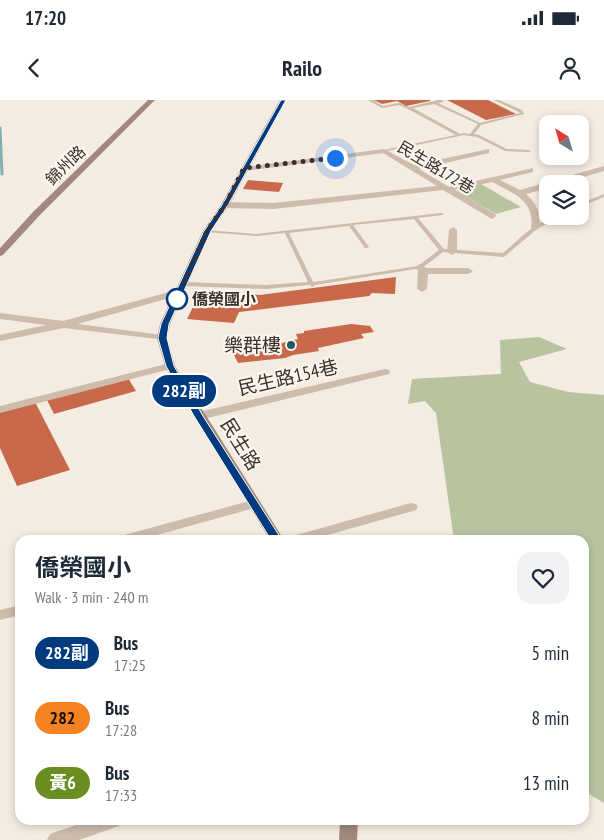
<!DOCTYPE html>
<html lang="en">
<head>
<meta charset="utf-8">
<style>
  :root { --surface:#fff; --page:#f2f2f3; --text:#1f2937; --muted:#747a83 }
  body { margin:0; font-family:"PT Sans Narrow","Noto Sans TC",sans-serif; background:var(--page); color:var(--text); height:100vh; display:flex; flex-direction:column; font-size:19px; white-space:nowrap }
  * { box-sizing:border-box; margin:0 }
  p { font-size:16px; color:var(--muted) }
  .icon { flex:none; width:28px; height:28px; fill:none; stroke:currentColor; stroke-width:2; stroke-linecap:round; stroke-linejoin:round }
  .map { position:relative; flex:1; overflow:hidden }
  .panel { position:absolute; left:15px; top:435px; width:574px; height:290px; display:flex; flex-direction:column; background:var(--surface); border-radius:15px; box-shadow:0 2px 8px #0003 }
  .panel>* { flex:none }
  .badge { padding:0 10px; border-radius:16px; font-size:18px; line-height:32px }
  .needle { width:32px; rotate:323deg }
  .buttons { position:absolute; left:539px; top:15px; display:grid; gap:10px }
  .buttons a { display:grid; place-items:center; width:50px; height:50px; border-radius:10px; background:var(--surface); box-shadow:0 2px 8px #0003; font-size:25px }
  .you { position:absolute; width:25px; height:25px; margin:-12px; border:4px solid #fff; border-radius:50%; background:#1a73e8; box-shadow:0 0 0 8px #1a73e833 }
  .map>.badge { position:absolute; translate:-50% -50%; box-shadow:0 0 0 2px #fff }
  .round { display:grid; place-items:center; flex:none; width:52px; height:52px; border-radius:15px; background:var(--page) }
  .overview { display:flex; align-items:center; justify-content:space-between; height:85px; padding:0 20px }
  h1 { font-size:24px; font-weight:700; line-height:38px }
  ul { padding:0; list-style:none }
  li { display:flex; align-items:center; gap:15px; height:65px; padding:0 20px }
  li div { flex:1 }
  li b { display:block; font-size:19px }
  li em { font-style:normal }
  li .badge { min-width:55px; font-weight:700; text-align:center }
  .status { display:flex; justify-content:space-between; align-items:center; height:35px; padding:0 25px; background:var(--surface); direction:ltr }
  .status svg { height:14px; fill:currentColor }
  header { display:flex; justify-content:space-between; align-items:center; height:65px; padding:0 20px; background:var(--surface); font-size:22px; font-weight:700 }
  .map>svg:first-child { display:block }
  .green { fill:#b8c4a0 }
  .lines { fill:none; stroke-linecap:round; stroke-linejoin:round }
  .stream { stroke:#7fb0b2; stroke-width:3 }
  .building { fill:#c8694b }
  .lane { fill:#cdbbac; fill-rule:evenodd }
  .street { fill:#cdbbac; fill-rule:evenodd }
  .secondary { fill:#a18a7d; fill-rule:evenodd }
  .line { fill:#003b80; stroke:#fff }
  .walk { stroke:#3b302b; stroke-width:5; stroke-dasharray:0 9 }
  .stop-dot { fill:#fff; stroke:#003b80; stroke-width:2.5 }
  .poi-dot { fill:#1f5a5e; stroke:#fbf5ee; stroke-width:2 }
  .labels { text-anchor:middle; stroke-width:4.5; stroke-linejoin:round; paint-order:stroke }
  .far-street-label { font-size:16px; fill:#3b302b; stroke:#fbf5ee }
  .far-stop-label { font-size:16px; font-weight:bold; fill:#3b302b; stroke:#fbf5ee; text-anchor:start }
  .poi-label { font-size:19px; fill:#3b302b; stroke:#fbf5ee; text-anchor:end }
  .street-label { font-size:19px; fill:#3b302b; stroke:#fbf5ee }
</style>
</head>
<body>
<div class="status"><b>17:20</b><svg viewBox="0 0 49 12"><path d="M0 12V9h3v3zM5 12V6h3v6zM10 12V3h3v9zM15 12V0h3v12zM26 1h20v11H26zM47 4h2v5h-2z"/></svg></div>
<header><svg class="icon" aria-label="back" viewBox="0 0 24 24"><path d="M15 5l-7 7 7 7"/></svg>Railo<svg class="icon" aria-label="person" viewBox="0 0 24 24"><circle cx="12" cy="8" r="4"/><path d="M4 21q1-7 8-7t8 7"/></svg></header>
<div class="map">
<svg width="604" height="740" viewBox="0 0 604 740">
  <rect width="100%" height="100%" fill="#f4ebe1"/>
  <path class="green" d="M 481,84 L 521,107 L 496,114 L 456,91 Z
    M 539,237 L 567,249 L 519,262 L 530,282 L 568,292 L 604,295 L 604,703 L 584,691 L 584,440 L 454,440 L 436,313 L 425,301 L 408,304 L 412,279 L 501,274 L 500,240 Z"/>
  <g class="lines">
    <path class="stream" d="M 0,28 L 2,74"/>
  </g>
  <path class="building" d="M 374,0 L 430,0 L 430,1 L 406,6 L 397,1 L 382,4 Z
    M 447,0 L 488,0 L 516,14 L 486,20 Z
    M 248,80 L 283,83 L 279,92 L 243,89 Z
    M 396,177 L 395,194 L 372,193 L 369,196 L 239,212 L 234,223 L 187,219 L 201,191 L 260,195 Z
    M 351,224 L 370,226 L 374,232 L 361,234 L 364,238 L 318,248 L 319,251 L 293,255 L 285,258 L 238,263 L 231,249 L 279,240 L 282,243 L 298,239 L 296,234 L 304,233 L 304,231 Z
    M 128,278 L 136,291 L 54,314 L 47,300 Z
    M 35,302 L 70,370 L 17,386 L 0,348 L 0,311 Z"/>
  <g class="lines">
    <path class="lane" d="M 368,0 L 373,0 L 383,6 L 399,3 L 409,7 L 438,0 L 443,0 L 443,2 L 438,3 L 480,23 L 520,13 L 519,12 L 494,0 L 499,0 L 522,10 L 524,14 L 481,25 L 474,34 L 479,35 L 507,49 L 529,50 L 531,51 L 529,52 L 505,51 L 477,37 L 464,35 L 383,52 L 383,50 L 384,50 L 456,35 L 408,9 L 399,5 L 382,8 ZM 434,4 L 478,24 L 470,34 L 464,33 L 460,34 L 413,8 Z
      M 604,94 L 604,97 L 580,107 L 580,104 Z
      M 441,113 L 443,113 L 443,115 L 418,118 L 444,149 L 503,153 C 518,141 540,116 560,116 L 537,129 L 504,157 L 443,152 L 422,168 L 315,185 L 312,187 L 310,185 L 266,189 L 184,186 L 181,184 L 184,182 L 266,185 L 308,182 L 285,133 L 256,136 L 207,132 L 205,131 L 205,130 L 256,134 ZM 414,119 L 439,150 L 418,166 L 321,181 L 313,182 L 289,133 L 349,126 L 365,148 L 367,148 L 369,147 L 353,125 Z"/>
    <path class="street" d="M 384,49 L 414,65 L 489,49 L 489,53 L 419,69 L 449,87 L 533,68 L 533,72 L 500,80 L 520,90 L 604,66 L 604,71 L 560,84 L 548,84 L 548,88 L 526,94 C 537,104 541,113 539,128 L 535,131 L 531,128 C 535,100 513,93 492,82 L 455,90 L 495,114 L 496,116 L 492,119 L 443,90 L 273,109 L 225,108 L 221,105 L 225,102 L 273,103 L 437,86 L 383,53 L 244,71 L 240,69 L 244,67 Z
      M 453,127 L 457,130 L 457,152 L 452,155 L 447,152 L 449,130 Z
      M 420,164 L 426,168 L 468,168 L 473,171 L 468,174 L 428,174 L 427,189 L 422,192 L 417,189 L 418,171 L 415,167 Z
      M 180,189 L 183,190 L 183,194 L 78,224 L 162,235 L 167,238 L 166,240 L 64,228 L 0,241 L 0,235 L 46,225 L 0,219 L 0,213 L 63,221 Z
      M 170,263 L 175,266 L 174,268 L 0,313 L 0,306 Z
      M 385,269 L 389,270 L 390,272 L 389,274 L 199,320 L 193,316 L 199,312 Z
      M 253,400 L 260,404 L 258,407 L 139,440 L 115,440 L 117,437 Z
      M 411,403 L 416,404 L 418,407 L 416,410 L 310,440 L 287,440 L 289,437 Z
      M 20,505 L 20,515 L 0,520 L 0,510 Z
      M 90,720 L 122,720 L 119,726 L 79,740 L 47,740 L 50,734 Z"/>
    <path class="secondary" d="M 148,0 L 155,0 L 39,116 L 3,155 L 0,156 L 0,148 L 33,112 Z
      M 280,0 L 286,0 L 229,105 L 211,131 L 170,224 L 167,238 L 175,266 L 284,440 L 270,440 L 165,266 L 157,238 L 160,224 L 203,131 L 221,105 Z
      M 340,720 L 358,720 L 357,740 L 339,740 Z"/>
  </g>
  <path class="line" d="M 281,0 L 286,0 L 228,105 L 211,131 L 169,224 L 167,238 L 174,266 L 203,316 L 282,440 L 277,444 L 273,443 L 194,316 L 166,266 L 158,238 L 161,224 L 204,131 L 222,105 Z"/>
  <g class="lines">
    <path class="walk" d="M 177,199 L 207,131 L 225,105 L 244,68 L 335,58"/>
  </g>
  <circle class="stop-dot" cx="177" cy="199" r="10"/>
  <circle class="poi-dot" cx="291" cy="245" r="5"/>
  <g class="labels">
    <g class="far-street-label">
      <text transform="translate(65 65) rotate(-44)" y="6">錦州路</text>
      <text transform="translate(436 67) rotate(31)" y="6">民生路172巷</text>
    </g>
    <g class="far-stop-label">
      <text x="192" y="205">僑榮國小</text>
    </g>
    <g class="poi-label">
      <text x="281" y="252">樂群樓</text>
    </g>
    <g class="street-label">
      <text transform="translate(288 277) rotate(-13)" y="7">民生路154巷</text>
      <text transform="translate(241 344) rotate(58)" y="7">民生路</text>
    </g>
  </g>
</svg>
<div class="buttons">
<a><svg class="needle" viewBox="-14 -14 28 28"><path d="M0-13l5 13h-10z" fill="#e53935"/><path d="M0 13l5-13h-10z" fill="#747a83"/></svg></a>
<a><svg class="icon" aria-label="layers" viewBox="0 0 24 24"><path d="M12 4l9 5-9 5-9-5zM3 14l9 5 9-5"/></svg></a>
</div>
<div class="you" style="left:335px;top:58px"></div>
<b class="badge" style="left:184px;top:291px;background:#003b80;color:#fff">282副</b>
<section class="panel">
<div class="overview"><div><h1>僑榮國小</h1><p>Walk · 3 min · 240 m</p></div><a class="round"><svg class="icon" aria-label="heart" viewBox="0 0 24 24"><path d="M12 20l-8-8c-3-5 5-10 8-4 3-6 11-1 8 4z"/></svg></a></div>
<ul>
<li><span class="badge" style="background:#003b80;color:#fff">282副</span><div><b>Bus</b><p>17:25</p></div><em>5 min</em></li>
<li><span class="badge" style="background:#f58220;color:#111">282</span><div><b>Bus</b><p>17:28</p></div><em>8 min</em></li>
<li><span class="badge" style="background:#6b8e23;color:#fff">黃6</span><div><b>Bus</b><p>17:33</p></div><em>13 min</em></li>
</ul>
</section>
</div>
</body>
</html>
